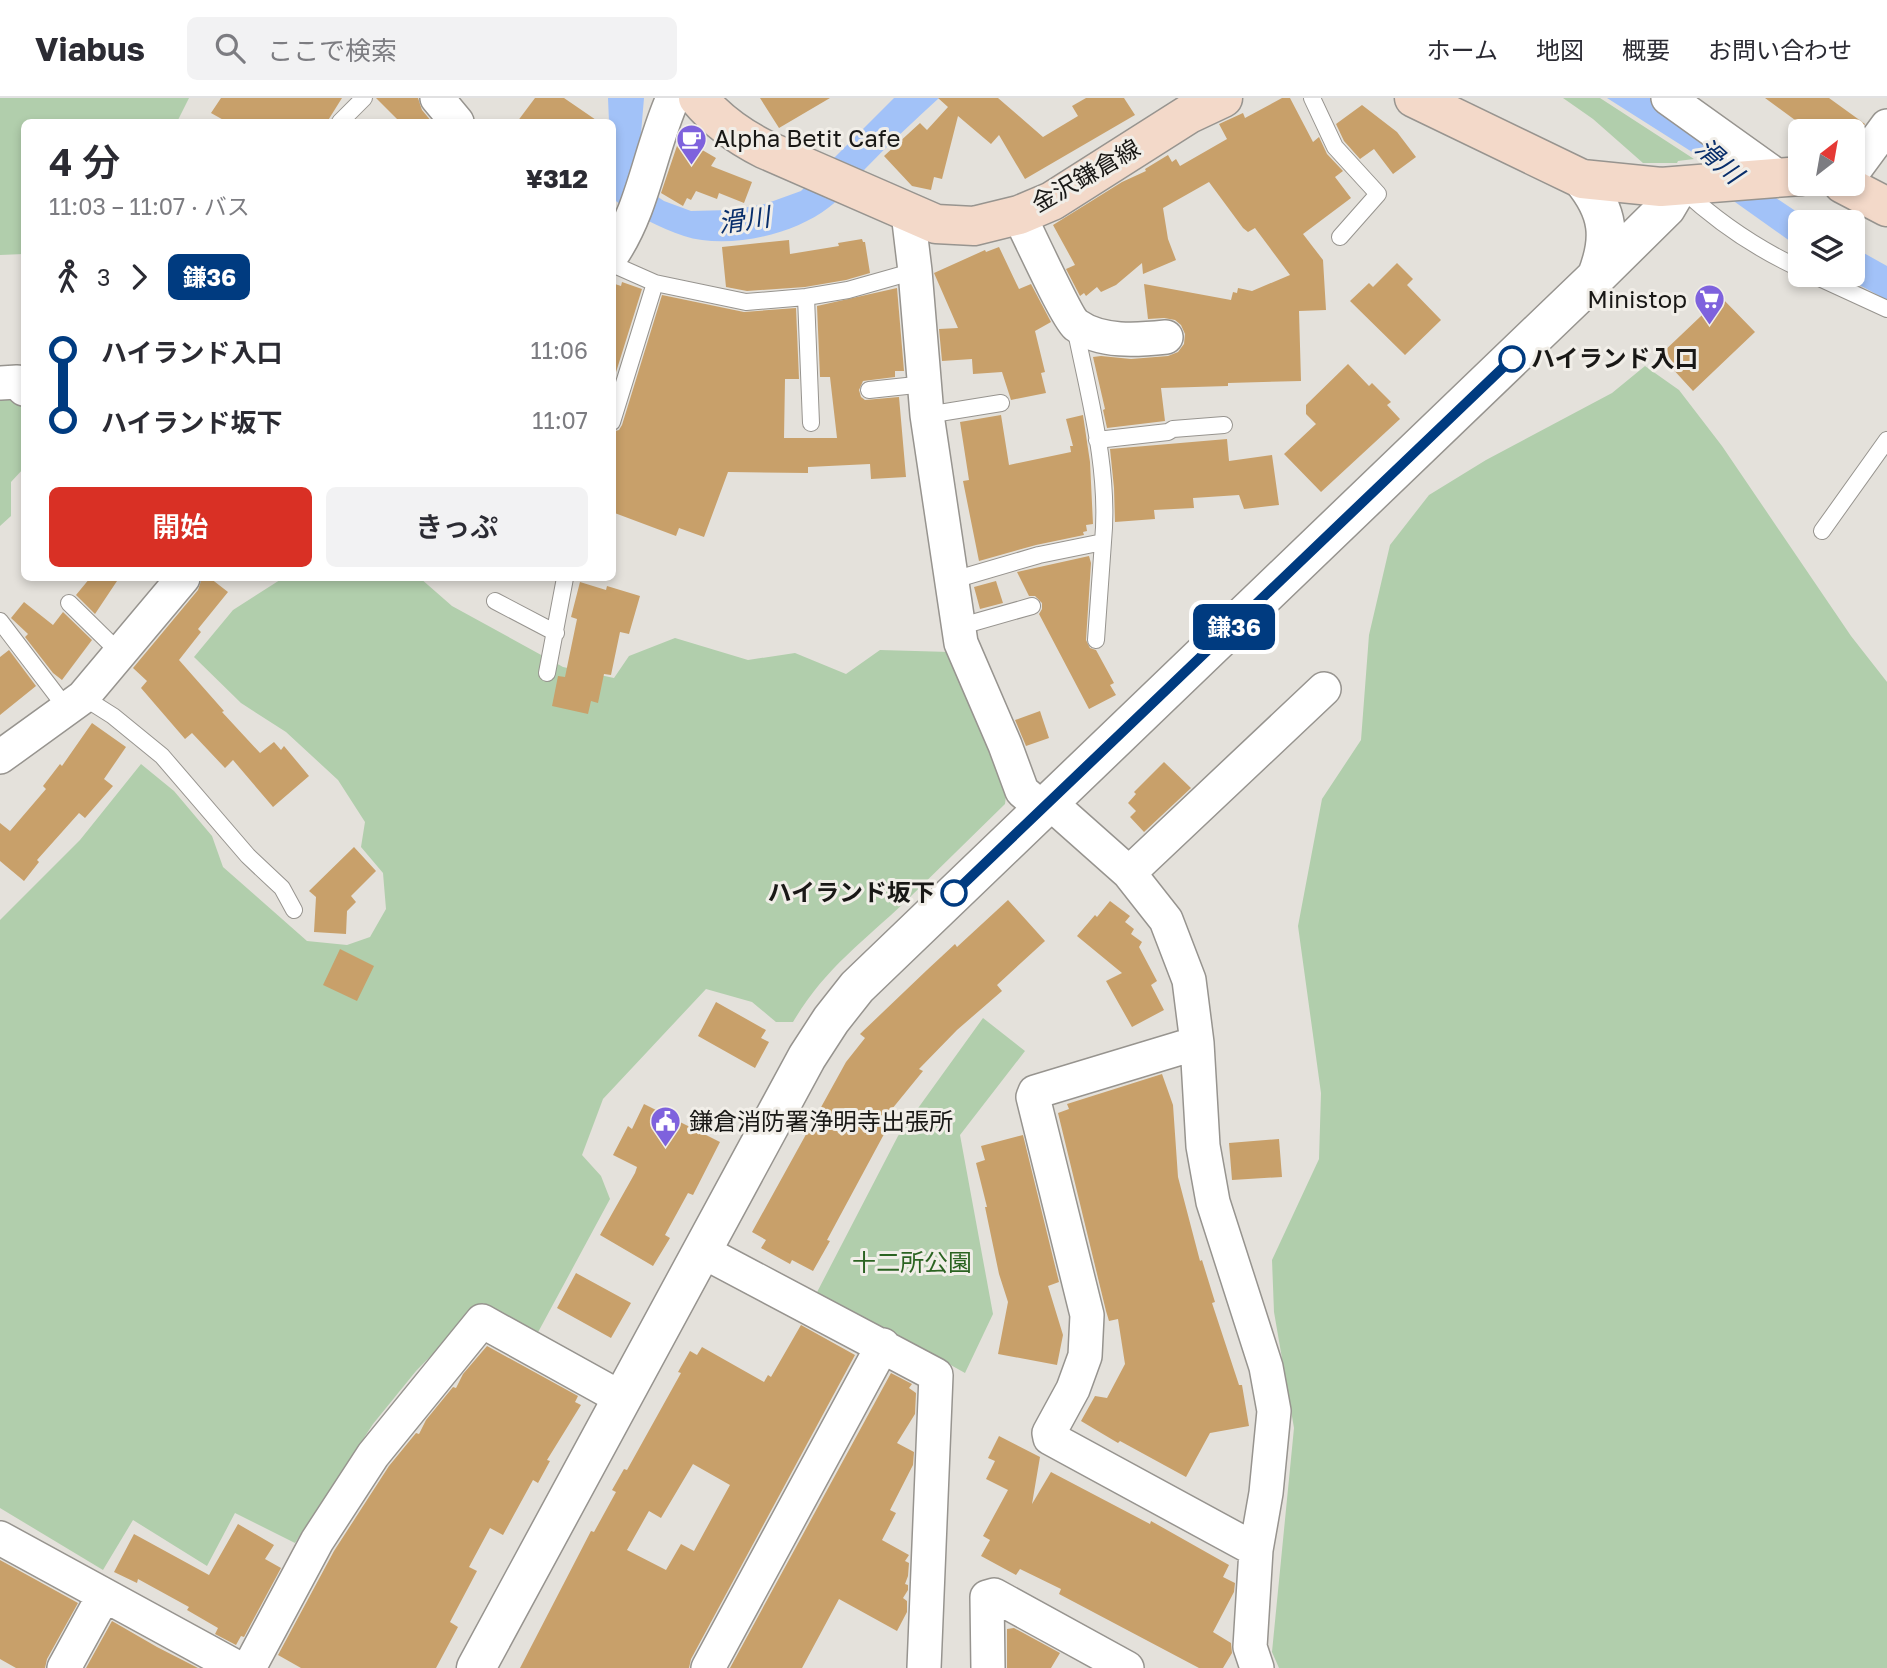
<!DOCTYPE html>
<html lang="ja">
<head>
<meta charset="utf-8">
<style>
  :root { --surface:#fff; --page:#f2f2f3; --text:#2b2b33; --muted:#7c7c81; --line:#e1e1e2; --accent:#d93025 }
  body { margin:0; font-family:"Golos Text","Noto Sans JP",sans-serif; background:var(--page); color:var(--text); height:100vh; display:flex; flex-direction:column; font-size:26px; white-space:nowrap }
  * { box-sizing:border-box; margin:0 }
  p { font-size:23px; color:var(--muted) }
  .icon { flex:none; width:38px; height:38px; fill:none; stroke:currentColor; stroke-width:2; stroke-linecap:round; stroke-linejoin:round }
  .map { position:relative; flex:1; overflow:hidden }
  .panel { position:absolute; left:21px; top:21px; width:595px; height:462px; display:flex; flex-direction:column; background:var(--surface); border-radius:10px; box-shadow:0 4px 10px #0003 }
  .panel>* { flex:none }
  .badge { padding:0 14px; border-radius:10px; font-size:24px; line-height:46px }
  .needle { width:46px; rotate:31deg }
  .fabs { position:absolute; left:1788px; top:21px; display:grid; gap:14px }
  .fabs a { display:grid; place-items:center; width:77px; height:77px; border-radius:10px; background:var(--surface); box-shadow:0 4px 10px #0003; font-size:35px }
  .map>.badge { position:absolute; translate:-50% -50%; box-shadow:0 0 0 4px #fff }
  .legs { display:flex; align-items:center; gap:10px; height:77px; padding:0 28px; font-size:23px }
  .legs p { margin-inline-start:auto }
  .head { display:flex; align-items:center; justify-content:space-between; height:119px; padding:0 28px }
  h1 { font-size:38px; font-weight:600; line-height:52px }
  .cta { display:flex; gap:14px; margin-top:auto; padding:14px 28px }
  .cta a { flex:1; height:80px; border-radius:10px; background:var(--accent); color:#fff; font-size:28px; font-weight:600; line-height:80px; text-align:center }
  .cta a+a { background:var(--page); color:var(--text) }
  ul { padding:0 28px; list-style:none }
  li { display:flex; align-items:center; gap:24px; height:70px; font-size:26px }
  li i { display:grid; place-items:center; width:10px; height:100%; margin:0 9px; background:currentColor }
  li i::after { content:''; width:18px; height:18px; margin:-9px; border:5px solid; border-radius:50%; background:var(--surface) }
  li p { margin-inline-start:auto }
  li:first-child i { background:linear-gradient(#0000 50%,currentColor 0) }
  li:last-child i { background:linear-gradient(currentColor 50%,#0000 0) }
  header { display:flex; align-items:center; gap:42px; box-sizing:border-box; height:98px; padding:0 35px; background:var(--surface); border-bottom:2px solid var(--line) }
  header strong { font-size:33px }
  nav { display:flex; gap:38px; margin-inline-start:auto; font-size:24px }
  .search { width:490px; height:63px; background:var(--page); display:flex; align-items:center; gap:18px; box-sizing:border-box; padding:0 24px; border-radius:10px; color:var(--muted); font-size:26px }
  .map>svg:first-child { display:block }
  .green { fill:#b1ceac }
  .water { fill:#a2c2f8 }
  .building { fill:#c8a06a; fill-rule:evenodd }
  .lines { fill:none; stroke-linecap:round; stroke-linejoin:round }
  .service-casing { stroke:#97948f; stroke-width:18 }
  .minor-casing { stroke:#97948f; stroke-width:36 }
  .tertiary-casing { stroke:#97948f; stroke-width:41 }
  .secondary-casing { stroke:#97948f; stroke-width:41 }
  .service { stroke:#fff; stroke-width:16 }
  .minor { stroke:#fff; stroke-width:33 }
  .tertiary { stroke:#fff; stroke-width:38 }
  .secondary { stroke:#f3d9c9; stroke-width:38 }
  .line-1-casing { stroke:#fff; stroke-width:16 }
  .line-1 { stroke:#003b80; stroke-width:10 }
  .stop-1-dot { fill:#fff; stroke:#003b80; stroke-width:3.5 }
  .labels { text-anchor:middle; stroke-width:6; stroke-linejoin:round; paint-order:stroke }
  .poi-label { font-size:24px; fill:#191816; stroke:#f1eee8; text-anchor:start }
  .street-label { font-size:24px; fill:#191816; stroke:#f1eee8 }
  .stop-label { font-size:24px; font-weight:bold; fill:#191816; stroke:#f1eee8; text-anchor:start }
  .park-label { font-size:24px; fill:#2b6321; stroke:#f1eee8 }
  .water-label { font-size:26px; font-style:italic; fill:#082e6b; stroke:#f1eee8 }
</style>
</head>
<body>
<header>
<strong>Viabus</strong>
<div class="search"><svg class="icon" aria-label="search" viewBox="0 0 24 24"><circle cx="10" cy="10" r="6"/><path d="M15 15l6 6"/></svg>ここで検索</div>
<nav><a>ホーム</a><a>地図</a><a>概要</a><a>お問い合わせ</a></nav>
</header>
<div class="map">
<svg width="1887" height="1570" viewBox="0 0 1887 1570">
  <rect width="100%" height="100%" fill="#e4e1db"/>
  <path class="green" d="M 0,0 L 189,0 L 177,24 L 24,24 L 24,156 L 0,157 Z
    M 1563,0 L 1600,0 L 1694,61 L 1678,63 L 1677,65 L 1643,65 L 1593,21 Z
    M 1645,268 L 1679,292 L 1722,348 L 1851,538 L 1887,584 L 1887,1570 L 1279,1570 L 1272,1554 L 1294,1330 L 1274,1214 L 1272,1162 L 1319,1061 L 1321,995 L 1298,828 L 1322,701 L 1361,642 L 1369,537 L 1390,447 L 1429,397 L 1486,362 L 1612,295 Z
    M 0,299 L 24,305 L 24,370 L 11,384 L 11,418 L 0,428 Z
    M 283,480 L 420,480 L 452,508 L 563,569 L 614,580 L 629,558 L 675,540 L 748,562 L 795,555 L 846,576 L 880,552 L 950,554 L 1007,689 L 1005,706 C 972,738 939,771 906,803 C 862,845 825,870 793,924 L 776,924 L 752,904 L 706,891 L 603,1001 L 582,1057 L 601,1078 L 610,1101 L 536,1238 L 483,1205 L 416,1273 L 373,1326 L 295,1445 L 235,1415 L 207,1468 L 133,1422 L 103,1472 L 0,1410 L 0,822 L 80,742 L 141,666 L 174,693 L 212,738 L 223,769 L 307,843 L 347,847 L 370,839 L 386,811 L 383,775 L 361,749 L 365,724 L 338,682 L 286,634 L 241,605 L 194,559 L 233,512 Z
    M 983,920 L 1025,953 L 960,1037 L 993,1216 L 965,1275 L 890,1233 L 814,1200 L 898,1038 Z"/>
  <path class="water" d="M 608,0 L 644,0 L 639,59 L 632,82 L 664,103 L 691,113 L 731,112 L 765,106 L 801,93 L 894,0 L 939,0 C 914,23 889,46 865,71 C 853,83 842,100 828,110 C 793,137 727,152 684,138 C 660,130 633,116 613,101 L 612,24 L 609,24 Z
    M 1607,0 L 1654,0 L 1773,98 L 1812,124 L 1801,124 L 1801,151 L 1735,104 L 1700,59 Z
    M 1853,149 L 1887,168 L 1887,202 L 1841,177 L 1853,177 Z"/>
  <path class="building" d="M 221,0 L 342,0 L 327,24 L 227,24 L 211,15 Z
    M 376,0 L 418,0 L 422,12 L 432,24 L 400,24 Z
    M 535,0 L 564,0 L 599,24 L 517,24 Z
    M 760,0 L 830,0 L 779,30 Z
    M 938,0 L 998,0 L 1043,39 L 1078,18 L 1072,8 L 1086,0 L 1124,0 L 1135,17 L 1025,81 L 999,37 L 991,46 L 958,18 L 942,81 L 934,79 L 931,92 L 912,88 L 884,58 L 920,25 L 927,32 L 948,9 Z
    M 1282,0 L 1290,0 L 1313,44 L 1319,39 L 1327,56 L 1343,73 L 1335,79 L 1351,100 L 1303,136 L 1323,162 L 1326,212 L 1299,213 L 1301,283 L 1228,285 L 1228,288 L 1161,290 L 1165,323 L 1107,330 L 1103,312 L 1105,311 L 1093,259 L 1101,258 L 1131,261 L 1168,258 L 1178,254 L 1184,246 L 1185,236 L 1181,227 L 1175,222 L 1164,220 L 1148,221 L 1144,186 L 1231,202 L 1233,194 L 1237,195 L 1238,190 L 1252,193 L 1290,177 L 1255,130 L 1248,134 L 1243,130 L 1209,84 L 1163,110 L 1168,141 L 1176,162 L 1143,176 L 1142,165 L 1116,187 L 1101,194 L 1097,189 L 1086,198 L 1084,195 L 1080,198 L 1066,171 L 1075,167 L 1053,127 L 1122,84 L 1146,73 L 1145,71 L 1168,57 L 1172,64 L 1176,61 L 1180,68 L 1227,41 L 1219,26 L 1243,15 L 1245,20 Z
    M 1765,0 L 1829,0 L 1865,26 L 1859,33 L 1810,33 Z
    M 1362,7 L 1397,34 L 1416,59 L 1393,76 L 1374,51 L 1360,61 L 1344,43 L 1336,26 Z
    M 680,39 L 716,60 L 711,68 L 752,84 L 744,105 L 719,95 L 717,101 L 696,93 L 691,102 L 687,100 L 683,108 L 661,95 Z
    M 862,141 L 863,144 L 865,144 L 870,175 L 846,182 L 805,189 L 747,193 L 726,189 L 722,149 L 789,142 L 790,156 L 839,148 L 838,145 Z
    M 999,149 L 1019,191 L 1031,186 L 1051,224 L 1035,233 L 1045,274 L 1041,275 L 1046,295 L 1011,302 L 1002,274 L 973,276 L 972,261 L 942,263 L 939,231 L 958,230 L 934,175 L 985,152 L 986,154 Z
    M 1397,165 L 1413,181 L 1407,187 L 1441,222 L 1405,257 L 1350,203 L 1369,185 L 1373,189 Z
    M 622,184 L 642,191 L 612,287 L 612,185 L 621,188 Z
    M 897,190 L 904,273 L 895,273 L 895,279 L 863,283 L 859,292 L 861,299 L 865,302 L 899,299 L 906,379 L 871,381 L 870,366 L 808,369 L 808,375 L 728,374 L 704,439 L 679,430 L 676,438 L 612,414 L 612,334 L 619,332 L 622,327 L 662,197 L 744,214 L 796,210 L 799,281 L 785,281 L 784,340 L 837,340 L 830,279 L 820,279 L 817,208 Z
    M 1721,199 L 1755,234 L 1693,293 L 1660,257 Z
    M 1348,266 L 1369,288 L 1372,285 L 1391,304 L 1387,307 L 1400,321 L 1321,394 L 1284,356 L 1316,326 L 1306,316 L 1306,307 Z
    M 1001,317 L 1009,367 L 1071,354 L 1070,348 L 1073,348 L 1066,321 L 1083,317 L 1090,364 L 1093,426 L 1086,427 L 1087,433 L 1083,434 L 1084,437 L 1036,447 L 979,463 L 963,383 L 969,382 L 960,324 Z
    M 1227,341 L 1229,363 L 1272,357 L 1279,407 L 1244,411 L 1239,397 L 1193,400 L 1194,410 L 1154,412 L 1155,421 L 1115,424 L 1114,390 L 1110,351 Z
    M 1089,458 L 1091,465 L 1086,542 L 1090,550 L 1096,552 L 1114,585 L 1110,587 L 1116,597 L 1089,611 L 1039,516 L 1042,511 L 1042,505 L 1035,498 L 1029,498 L 1017,474 Z
    M 90,480 L 119,480 L 95,516 L 76,497 Z
    M 202,480 L 210,480 L 228,494 L 198,531 L 201,534 L 179,562 L 224,613 L 222,614 L 260,655 L 274,644 L 281,652 L 284,648 L 309,678 L 273,709 L 233,662 L 225,670 L 192,635 L 185,641 L 141,590 L 147,583 L 133,570 L 198,492 Z
    M 996,483 L 1003,505 L 980,511 L 974,489 Z
    M 580,484 L 606,492 L 607,488 L 640,498 L 629,536 L 620,534 L 611,577 L 604,576 L 598,605 L 591,603 L 588,616 L 552,608 L 558,578 L 565,579 L 577,521 L 571,519 Z
    M 24,504 L 53,527 L 63,514 L 92,542 L 62,582 L 53,575 L 25,539 L 28,536 L 11,520 Z
    M 9,552 L 36,588 L 0,617 L 0,559 Z
    M 1040,613 L 1049,640 L 1026,648 L 1015,622 Z
    M 92,625 L 126,649 L 104,681 L 113,688 L 85,720 L 79,715 L 37,762 L 39,764 L 24,783 L 0,763 L 0,725 L 10,733 L 46,691 L 43,688 L 60,666 L 62,668 Z
    M 1164,664 L 1191,690 L 1144,734 L 1130,719 L 1136,713 L 1128,705 L 1136,696 L 1134,694 Z
    M 354,749 L 376,773 L 351,798 L 356,804 L 347,813 L 346,836 L 314,834 L 316,799 L 309,793 Z
    M 1008,802 L 1045,843 L 997,887 L 1002,893 L 957,932 L 919,971 L 923,973 L 883,1022 L 890,1025 L 827,1142 L 830,1143 L 813,1173 L 792,1162 L 790,1166 L 761,1150 L 766,1142 L 752,1134 L 846,964 L 865,940 L 860,936 L 927,872 L 955,846 L 957,849 Z
    M 1110,803 L 1130,818 L 1125,824 L 1134,831 L 1131,836 L 1142,844 L 1139,849 L 1157,883 L 1151,887 L 1164,912 L 1132,929 L 1106,883 L 1122,875 L 1077,838 L 1095,817 L 1097,819 Z
    M 340,851 L 374,868 L 357,903 L 323,887 Z
    M 716,904 L 766,932 L 761,940 L 769,944 L 755,970 L 698,938 Z
    M 1162,976 L 1173,1007 L 1178,1079 L 1200,1163 L 1202,1162 L 1215,1204 L 1212,1205 L 1239,1287 L 1242,1287 L 1249,1328 L 1210,1335 L 1186,1379 L 1120,1343 L 1118,1345 L 1081,1323 L 1095,1298 L 1107,1300 L 1125,1266 L 1118,1221 L 1109,1223 L 1106,1213 L 1058,1015 L 1069,1011 L 1067,1006 Z
    M 644,1006 L 720,1044 L 693,1097 L 688,1095 L 665,1137 L 670,1140 L 653,1168 L 600,1137 L 635,1075 L 637,1069 L 613,1057 L 628,1028 L 632,1031 Z
    M 1023,1037 L 1059,1184 L 1048,1188 L 1063,1237 L 1057,1267 L 998,1256 L 1008,1204 L 999,1176 L 985,1109 L 987,1109 L 976,1065 L 985,1062 L 981,1048 Z
    M 1279,1041 L 1282,1079 L 1232,1082 L 1229,1045 Z
    M 576,1175 L 631,1205 L 611,1240 L 557,1210 Z
    M 801,1227 L 855,1257 L 691,1561 L 689,1570 L 520,1570 L 591,1433 L 594,1434 L 616,1394 L 612,1392 L 624,1371 L 627,1372 L 681,1275 L 678,1274 L 690,1253 L 697,1257 L 702,1249 L 764,1284 L 768,1277 L 771,1279 ZM 693,1366 L 730,1387 L 694,1453 L 681,1446 L 666,1472 L 627,1452 L 649,1413 L 661,1420 Z
    M 487,1248 L 578,1298 L 575,1304 L 581,1307 L 547,1362 L 550,1363 L 538,1385 L 533,1382 L 503,1437 L 490,1430 L 469,1469 L 477,1473 L 450,1524 L 458,1529 L 436,1570 L 301,1570 L 278,1557 L 334,1453 L 389,1368 L 416,1335 L 419,1336 L 426,1322 L 453,1289 L 456,1290 L 463,1276 Z
    M 891,1275 L 912,1286 L 909,1290 L 916,1295 L 915,1316 L 897,1345 L 914,1354 L 913,1367 L 890,1412 L 896,1415 L 882,1442 L 909,1457 L 905,1463 L 909,1465 L 908,1478 L 905,1486 L 908,1487 L 908,1492 L 903,1500 L 907,1503 L 907,1514 L 897,1533 L 839,1501 L 802,1570 L 730,1570 Z
    M 999,1338 L 1040,1359 L 1032,1406 L 1051,1374 L 1150,1426 L 1151,1423 L 1229,1467 L 1223,1479 L 1235,1485 L 1234,1494 L 1213,1534 L 1231,1545 L 1232,1555 L 1223,1570 L 1199,1570 L 1059,1496 L 1061,1491 L 1020,1471 L 1016,1477 L 981,1458 L 990,1442 L 983,1438 L 1008,1392 L 986,1381 L 995,1363 L 988,1360 Z
    M 238,1426 L 274,1447 L 265,1461 L 281,1470 L 244,1539 L 241,1538 L 236,1547 L 215,1536 L 218,1530 L 187,1512 L 189,1509 L 138,1481 L 137,1485 L 114,1474 L 134,1436 L 209,1477 Z
    M 0,1462 L 78,1505 L 47,1561 L 45,1570 L 16,1570 L 0,1561 Z
    M 112,1523 L 157,1549 L 198,1570 L 86,1570 Z
    M 1014,1530 L 1060,1555 L 1051,1570 L 1007,1570 L 1007,1531 Z"/>
  <g class="lines">
    <defs>
      <path id="service" d="M 1312,0 L 1335,49 L 1378,96 L 1340,139
        M 340,24 L 364,0
        M 1683,92 C 1719,125 1757,151 1801,171
        M 612,166 L 655,185 L 746,204 L 806,199 L 848,192 L 915,173
        M 1813,177 L 1887,211
        M 806,199 L 811,325
        M 869,292 L 925,286
        M 927,317 L 1001,305
        M 612,324 L 655,185
        M 1097,342 L 1168,334 L 1173,331 L 1224,327
        M 1822,433 L 1887,342
        M 950,483 L 1039,457 L 1103,444 C 1110,372 1089,299 1075,229
        M 495,503 L 556,535
        M 69,505 L 120,555
        M 0,523 L 67,611
        M 958,529 L 1032,508
        M 1096,542 L 1103,444
        M 547,575 L 565,480
        M 83,599 L 113,618 L 162,658 L 248,758 L 282,790 L 294,812"/>
      <path id="minor" d="M 437,0 L 457,24
        M 1668,0 L 1777,78
        M 1853,74 L 1887,28
        M 908,115 L 915,173 L 927,317 L 961,545 L 1005,647 L 1022,693 L 1042,710
        M 1019,117 C 1027,133 1067,220 1076,227 C 1101,245 1138,242 1166,239
        M 612,157 C 644,110 650,51 673,0
        M 0,285 L 17,284 L 24,291
        M 0,659 L 83,599 L 183,480
        M 1049,704 L 1129,775 L 1166,822 L 1189,882 L 1197,945 L 1203,1048 L 1213,1104 L 1266,1269 L 1274,1313 L 1266,1395 L 1256,1452 L 1250,1549 L 1257,1570
        M 1129,775 L 1324,591
        M 1197,945 L 1035,994 L 1033,999 L 1087,1217 L 1085,1258 L 1073,1291 L 1049,1335 L 1050,1340 L 1256,1452
        M 702,1153 L 936,1277 L 924,1570
        M 0,1440 L 238,1570
        M 64,1570 L 104,1497
        M 249,1570 L 317,1443 L 373,1357 L 482,1223 L 621,1300
        M 708,1570 L 883,1247
        M 988,1570 L 987,1499 L 994,1497 L 1127,1570"/>
      <path id="tertiary" d="M 1582,81 C 1609,114 1612,140 1596,180
        M 476,1570 L 807,959 L 831,922 L 857,889 L 1590,185 L 1666,110 L 1679,88"/>
      <path id="secondary" d="M 698,0 C 717,23 738,38 764,51 L 936,126 L 974,128 L 1019,117 L 1052,103 L 1189,16 L 1223,0
        M 1414,0 L 1582,81 L 1661,89 L 1801,78
        M 1843,86 L 1887,109"/>
    </defs>
    <use href="#service" class="service-casing"/>
    <use href="#minor" class="minor-casing"/>
    <use href="#tertiary" class="tertiary-casing"/>
    <use href="#secondary" class="secondary-casing"/>
    <use href="#service" class="service"/>
    <use href="#minor" class="minor"/>
    <use href="#tertiary" class="tertiary"/>
    <use href="#secondary" class="secondary"/>
  </g>
  <g class="lines">
    <defs>
      <path id="line-1" d="M 954,795 L 1512,261"/>
    </defs>
    <use href="#line-1" class="line-1-casing"/>
    <use href="#line-1" class="line-1"/>
  </g>
  <defs>
    <symbol id="cafe-pin" viewBox="-11 -11 22 30"><path d="M0 17L-7.5 6A9.5 9.5 0 1 1 7.5 6Z" fill="#7e62dd" stroke="#f1eee8"/><path d="M-5.5-4.5H6V0H3Q3 3.5 0 3.5H-2.5Q-5.5 3.5-5.5 0ZM3-3.2v2h1.7v-2ZM-6 4.5H4V6H-6Z" fill="#fff"/></symbol>
    <symbol id="supermarket-pin" viewBox="-11 -11 22 30"><path d="M0 17L-7.5 6A9.5 9.5 0 1 1 7.5 6Z" fill="#7e62dd" stroke="#f1eee8"/><path d="M-6-5.5h2.5l.6 2H6L4.5 2H-2.5L-4.4-4H-6ZM-1.5 3.2a1.3 1.3 0 1 0 .1 0ZM3 3.2a1.3 1.3 0 1 0 .1 0Z" fill="#fff"/></symbol>
    <symbol id="civic-pin" viewBox="-11 -11 22 30"><path d="M0 17L-7.5 6A9.5 9.5 0 1 1 7.5 6Z" fill="#7e62dd" stroke="#f1eee8"/><path d="M-.6-6.5H3V-4.5H.6V-3L4-1V1h2V6H-6V1h2V-1L-.6-3ZM-1.2 2.5V6h2.4V2.5Z" fill="#fff"/></symbol>
  </defs>
  <g fill-rule="evenodd">
    <use href="#cafe-pin" x="674" y="24" width="35" height="47"/>
    <use href="#supermarket-pin" x="1692" y="184" width="35" height="47"/>
    <use href="#civic-pin" x="648" y="1006" width="35" height="47"/>
  </g>
  <g class="stop-1-dot">
    <circle cx="1512" cy="261" r="12"/>
    <circle cx="954" cy="795" r="12"/>
  </g>
  <g class="labels">
    <g class="poi-label">
      <text x="714" y="49">Alpha Betit Cafe</text>
      <text x="1687" y="210" text-anchor="end">Ministop</text>
      <text x="689" y="1032">鎌倉消防署浄明寺出張所</text>
    </g>
    <g class="street-label">
      <text transform="translate(1086 78) rotate(-30)" y="8">金沢鎌倉線</text>
    </g>
    <g class="stop-label">
      <text x="1531" y="269">ハイランド入口</text>
      <text x="935" y="803" text-anchor="end">ハイランド坂下</text>
    </g>
    <g class="park-label">
      <text x="912" y="1173">十二所公園</text>
    </g>
    <g class="water-label">
      <text transform="translate(1719 63) rotate(42)" y="9">滑川</text>
      <text transform="translate(744 122) rotate(-8)" y="9">滑川</text>
    </g>
  </g>
</svg>
<div class="fabs">
<a><svg class="needle" viewBox="-14 -14 28 28"><path d="M0-13l5 13h-10z" fill="#e53935"/><path d="M0 13l5-13h-10z" fill="#7c7c81"/></svg></a>
<a><svg class="icon" aria-label="layers" viewBox="0 0 24 24"><path d="M12 4l9 5-9 5-9-5zM3 14l9 5 9-5"/></svg></a>
</div>
<b class="badge" style="left:1234px;top:529px;background:#003b80;color:#fff">鎌36</b>
<section class="panel">
<div class="head"><div><h1>4 分</h1><p>11:03 – 11:07 · バス</p></div><b>¥312</b></div>
<div class="legs"><svg class="icon" aria-label="walk" viewBox="0 0 24 24"><circle cx="13" cy="4" r="2"/><path d="M13 8l-2 6 4 7M11 14l-3 7M7 12l3-4h3l4 4"/></svg>3<svg class="icon" aria-label="forward" viewBox="0 0 24 24"><path d="M9 5l7 7-7 7"/></svg><b class="badge" style="background:#003b80;color:#fff">鎌36</b></div>
<ul>
<li><i style="color:#003b80"></i><b>ハイランド入口</b><p>11:06</p></li>
<li><i style="color:#003b80"></i><b>ハイランド坂下</b><p>11:07</p></li>
</ul>
<div class="cta"><a>開始</a><a>きっぷ</a></div>
</section>
</div>
</body>
</html>
